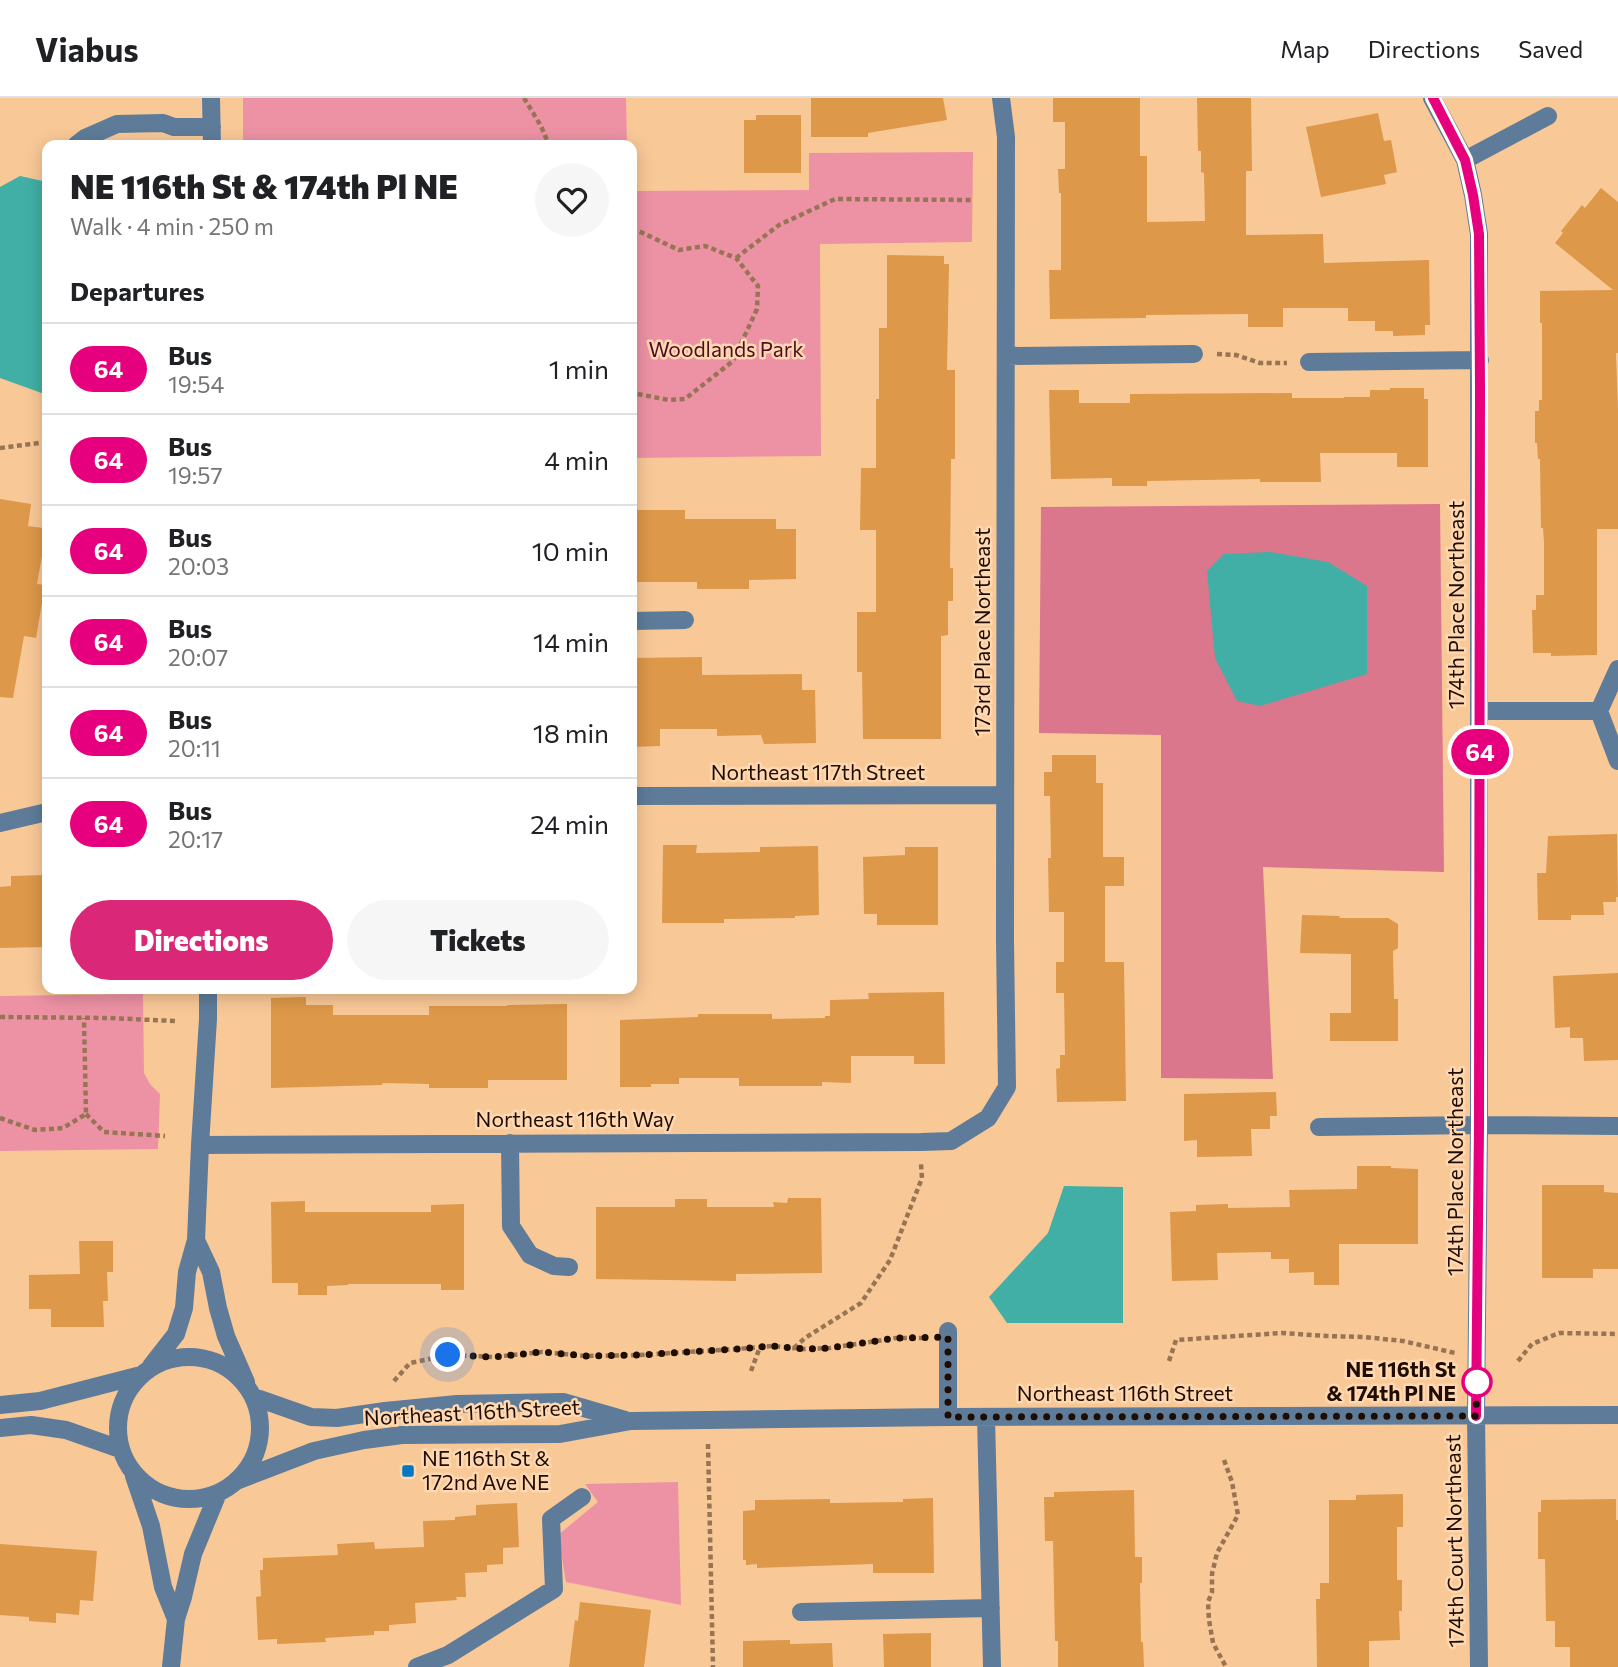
<!DOCTYPE html>
<html lang="en">
<head>
<meta charset="utf-8">
<style>
  :root { --surface:#fff; --page:#f6f6f6; --text:#202124; --muted:#757577; --line:#e0e0e0; --accent:#db2777 }
  body { margin:0; font-family:Commissioner,sans-serif; background:var(--page); color:var(--text); height:100vh; display:flex; flex-direction:column; font-size:26px; white-space:nowrap }
  * { box-sizing:border-box; margin:0 }
  p { font-size:23px; color:var(--muted) }
  .icon { flex:none; width:38px; height:38px; fill:none; stroke:currentColor; stroke-width:2; stroke-linecap:round; stroke-linejoin:round }
  .map { position:relative; flex:1; overflow:hidden }
  .drawer { position:absolute; left:42px; top:42px; width:595px; height:854px; display:flex; flex-direction:column; background:var(--surface); border-radius:14px; box-shadow:0 4px 18px #0003 }
  .drawer>* { flex:none }
  .badge { padding:0 14px; border-radius:23px; font-size:24px; line-height:46px }
  .you { position:absolute; width:35px; height:35px; margin:-18px; border:5px solid #fff; border-radius:50%; background:#1a73e8; box-shadow:0 0 0 10px #1a73e833 }
  .map>.badge { position:absolute; translate:-50% -50%; box-shadow:0 0 0 4px #fff }
  h2 { padding:0 28px; font-size:26px; line-height:63px }
  .round { display:grid; place-items:center; flex:none; width:74px; height:74px; border-radius:37px; background:var(--page) }
  .summary { display:flex; align-items:center; justify-content:space-between; height:119px; padding:0 28px }
  h1 { font-size:33px; font-weight:800; line-height:52px }
  .action { display:flex; gap:14px; margin-top:auto; padding:14px 28px }
  .action a { flex:1; height:80px; border-radius:42px; background:var(--accent); color:#fff; font-size:28px; font-weight:800; line-height:80px; text-align:center }
  .action a+a { background:var(--page); color:var(--text) }
  ul { padding:0; list-style:none }
  li { display:flex; align-items:center; gap:21px; height:91px; padding:0 28px; border-top:2px solid var(--line) }
  li div { flex:1 }
  li b { display:block; font-size:26px }
  li em { font-style:normal }
  li .badge { min-width:77px; font-weight:700; text-align:center }
  header { display:flex; align-items:center; gap:42px; box-sizing:border-box; height:98px; padding:0 35px; background:var(--surface); border-bottom:2px solid var(--line) }
  header strong { font-size:33px }
  nav { display:flex; gap:38px; margin-inline-start:auto; font-size:24px }
  .map>svg:first-child { display:block }
  .green { fill:#ed92a5 }
  .forest { fill:#da778d }
  .water { fill:#41afa5 }
  .building { fill:#dd984a }
  .lines { fill:none; stroke-linecap:round; stroke-linejoin:round }
  .path { stroke:#977554; stroke-width:4.5; stroke-dasharray:5 3.5; stroke-linecap:butt }
  .minor { stroke:#5e7c99; stroke-width:18 }
  .line-casing { stroke:#fff; stroke-width:16 }
  .line { stroke:#e6007e; stroke-width:10 }
  .walk { stroke:#1e0d00; stroke-width:7; stroke-dasharray:0 12.6 }
  .stop-dot { fill:#fff; stroke:#e6007e; stroke-width:3.5 }
  .poi-dot { fill:#0377c1; stroke:#ffd8b1; stroke-width:2.5 }
  .labels { text-anchor:middle; stroke-width:5; stroke-linejoin:round; paint-order:stroke }
  .park-label { font-size:21px; fill:#4c0d21; stroke:#ffd8b1 }
  .street-label { font-size:21px; fill:#1e0d00; stroke:#ffd8b1 }
  .stop-label { font-size:21px; font-weight:bold; fill:#1e0d00; stroke:#ffd8b1; text-anchor:end }
  .poi-label { font-size:21px; fill:#1e0d00; stroke:#ffd8b1; text-anchor:start }
</style>
</head>
<body>
<header>
<strong>Viabus</strong>
<nav><a>Map</a><a>Directions</a><a>Saved</a></nav>
</header>
<div class="map">
<svg width="1618" height="1569" viewBox="0 0 1618 1569">
  <rect width="100%" height="100%" fill="#f9c897"/>
  <path class="green" d="M 243,0 L 626,0 L 627,47 L 243,47 Z
    M 973,54 L 972,144 L 820,146 L 821,358 L 632,360 L 632,93 L 809,92 L 809,55 Z
    M 143,896 L 144,975 L 150,986 L 160,996 L 158,1051 L 0,1053 L 0,898 Z
    M 678,1384 L 681,1507 L 566,1484 L 558,1437 L 598,1404 L 585,1386 Z"/>
  <path class="forest" d="M 1440,406 L 1444,774 L 1263,769 L 1273,981 L 1161,980 L 1161,637 L 1039,635 L 1041,409 Z"/>
  <path class="water" d="M 20,78 L 47,84 L 47,297 L 0,280 L 0,89 Z
    M 1270,454 L 1328,464 L 1367,488 L 1367,576 L 1260,608 L 1237,603 L 1215,560 L 1207,473 L 1224,456 Z
    M 1064,1088 L 1123,1089 L 1123,1225 L 1007,1225 L 989,1199 L 1048,1135 Z"/>
  <path class="building" d="M 811,0 L 943,0 L 947,22 L 868,35 L 868,39 L 811,39 Z
    M 1053,0 L 1140,0 L 1140,58 L 1147,58 L 1147,124 L 1205,123 L 1204,75 L 1201,74 L 1201,53 L 1198,53 L 1197,0 L 1251,0 L 1252,73 L 1246,73 L 1246,137 L 1323,136 L 1324,165 L 1429,162 L 1430,227 L 1425,227 L 1425,237 L 1393,238 L 1393,233 L 1375,233 L 1375,223 L 1348,223 L 1348,210 L 1283,210 L 1283,229 L 1248,229 L 1248,216 L 1146,217 L 1146,220 L 1050,221 L 1049,172 L 1061,172 L 1061,95 L 1059,95 L 1058,71 L 1065,71 L 1065,24 L 1053,24 Z
    M 1378,15 L 1384,43 L 1391,42 L 1397,74 L 1384,77 L 1386,86 L 1321,99 L 1306,29 Z
    M 756,17 L 801,17 L 801,75 L 744,75 L 744,22 L 756,22 Z
    M 1601,90 L 1618,104 L 1618,255 L 1616,255 L 1618,312 L 1618,431 L 1597,431 L 1597,557 L 1551,558 L 1551,555 L 1533,555 L 1532,512 L 1536,512 L 1536,497 L 1544,497 L 1544,445 L 1543,430 L 1541,430 L 1540,361 L 1538,361 L 1537,345 L 1535,345 L 1535,313 L 1539,313 L 1539,302 L 1542,302 L 1542,225 L 1540,225 L 1540,193 L 1613,192 L 1555,145 L 1563,135 L 1561,133 L 1582,107 L 1585,110 Z
    M 887,157 L 944,158 L 944,166 L 949,166 L 947,272 L 955,272 L 955,361 L 951,361 L 950,470 L 953,470 L 953,503 L 948,503 L 948,537 L 941,538 L 941,641 L 863,641 L 862,574 L 857,574 L 857,514 L 876,514 L 876,432 L 860,432 L 861,370 L 876,370 L 876,301 L 879,301 L 879,230 L 887,230 Z
    M 1390,290 L 1424,290 L 1424,301 L 1428,301 L 1428,369 L 1397,369 L 1397,355 L 1320,355 L 1321,384 L 1260,384 L 1260,381 L 1147,383 L 1147,388 L 1112,388 L 1112,380 L 1051,381 L 1049,292 L 1079,292 L 1079,305 L 1130,305 L 1130,296 L 1292,295 L 1292,300 L 1344,300 L 1344,299 L 1370,299 L 1370,292 L 1390,292 Z
    M 0,401 L 31,406 L 28,428 L 43,430 L 42,435 L 46,435 L 37,486 L 45,487 L 36,540 L 24,538 L 13,600 L 0,599 Z
    M 632,412 L 685,412 L 685,421 L 776,421 L 776,431 L 796,431 L 796,481 L 749,482 L 749,491 L 697,491 L 697,484 L 632,484 Z
    M 702,559 L 702,577 L 802,576 L 802,592 L 815,592 L 816,645 L 764,646 L 761,637 L 717,638 L 717,631 L 660,631 L 660,648 L 632,649 L 632,560 Z
    M 1052,657 L 1096,657 L 1096,685 L 1103,685 L 1103,759 L 1124,759 L 1124,788 L 1105,788 L 1105,864 L 1124,864 L 1126,1003 L 1057,1004 L 1056,971 L 1060,970 L 1060,957 L 1065,957 L 1064,895 L 1056,895 L 1056,864 L 1064,864 L 1064,814 L 1049,814 L 1048,760 L 1051,760 L 1050,698 L 1044,698 L 1044,674 L 1052,674 Z
    M 1617,736 L 1618,799 L 1616,799 L 1616,804 L 1603,804 L 1604,817 L 1571,817 L 1571,822 L 1538,822 L 1537,775 L 1546,775 L 1548,738 Z
    M 663,747 L 697,747 L 696,755 L 760,754 L 760,749 L 818,748 L 819,817 L 795,818 L 795,820 L 724,821 L 724,825 L 662,825 Z
    M 905,749 L 938,749 L 938,827 L 877,827 L 877,816 L 864,816 L 863,759 L 905,757 Z
    M 45,777 L 46,849 L 0,850 L 0,789 L 11,788 L 11,778 Z
    M 1302,817 L 1340,818 L 1339,820 L 1388,820 L 1398,826 L 1398,850 L 1393,853 L 1394,901 L 1398,901 L 1398,943 L 1330,943 L 1330,915 L 1351,915 L 1351,856 L 1300,855 Z
    M 1618,875 L 1618,962 L 1584,963 L 1583,940 L 1570,940 L 1570,929 L 1555,930 L 1553,878 Z
    M 944,894 L 945,966 L 914,966 L 914,958 L 851,958 L 851,985 L 822,984 L 822,988 L 739,988 L 739,980 L 679,980 L 679,986 L 651,986 L 651,989 L 620,989 L 620,922 L 698,919 L 698,916 L 772,916 L 772,921 L 825,920 L 825,918 L 830,918 L 830,902 L 869,901 L 868,895 Z
    M 306,899 L 306,907 L 333,907 L 333,917 L 429,917 L 429,908 L 507,908 L 507,907 L 567,906 L 567,982 L 488,982 L 488,990 L 429,990 L 429,986 L 383,985 L 382,987 L 271,990 L 271,900 Z
    M 1276,994 L 1277,1018 L 1270,1018 L 1270,1031 L 1251,1031 L 1252,1058 L 1197,1059 L 1197,1042 L 1184,1043 L 1184,996 Z
    M 1357,1068 L 1391,1068 L 1391,1070 L 1418,1071 L 1418,1146 L 1339,1146 L 1339,1187 L 1314,1187 L 1314,1174 L 1289,1175 L 1289,1161 L 1271,1161 L 1271,1154 L 1217,1155 L 1218,1182 L 1172,1183 L 1170,1114 L 1196,1113 L 1196,1107 L 1228,1106 L 1228,1110 L 1290,1109 L 1289,1092 L 1357,1091 Z
    M 1542,1087 L 1604,1087 L 1604,1094 L 1618,1095 L 1618,1171 L 1593,1171 L 1593,1180 L 1542,1180 Z
    M 788,1100 L 821,1100 L 822,1175 L 736,1176 L 736,1183 L 596,1181 L 596,1109 L 675,1109 L 675,1101 L 707,1101 L 707,1109 L 774,1109 L 773,1104 L 787,1105 Z
    M 305,1103 L 305,1114 L 431,1114 L 431,1107 L 464,1106 L 464,1192 L 441,1192 L 441,1186 L 348,1186 L 348,1187 L 327,1188 L 327,1197 L 298,1197 L 298,1185 L 272,1185 L 271,1104 Z
    M 79,1143 L 113,1143 L 113,1174 L 107,1174 L 108,1203 L 103,1203 L 104,1229 L 51,1229 L 51,1211 L 29,1211 L 29,1177 L 80,1176 Z
    M 1134,1392 L 1135,1459 L 1142,1459 L 1142,1485 L 1140,1485 L 1141,1544 L 1143,1544 L 1144,1569 L 1058,1569 L 1058,1543 L 1055,1543 L 1053,1443 L 1045,1443 L 1044,1399 L 1054,1399 L 1054,1394 Z
    M 1403,1396 L 1403,1429 L 1397,1429 L 1397,1482 L 1402,1482 L 1402,1513 L 1399,1513 L 1400,1542 L 1369,1543 L 1369,1569 L 1317,1569 L 1316,1501 L 1320,1501 L 1320,1485 L 1329,1485 L 1329,1402 L 1356,1402 L 1356,1397 Z
    M 933,1400 L 934,1475 L 873,1475 L 873,1466 L 757,1470 L 757,1466 L 746,1467 L 746,1462 L 743,1462 L 743,1413 L 755,1412 L 755,1402 L 830,1401 L 830,1405 L 903,1404 L 903,1401 Z
    M 1616,1401 L 1616,1422 L 1618,1422 L 1618,1569 L 1570,1569 L 1570,1549 L 1555,1549 L 1555,1523 L 1546,1523 L 1545,1461 L 1538,1461 L 1538,1414 L 1541,1414 L 1541,1402 Z
    M 517,1405 L 519,1449 L 503,1450 L 503,1466 L 487,1467 L 487,1474 L 465,1475 L 466,1499 L 456,1499 L 457,1502 L 415,1505 L 416,1525 L 389,1527 L 389,1533 L 374,1533 L 374,1537 L 325,1540 L 326,1544 L 277,1546 L 277,1541 L 258,1542 L 256,1499 L 261,1498 L 260,1472 L 263,1472 L 263,1460 L 338,1457 L 337,1446 L 374,1444 L 375,1451 L 424,1449 L 423,1423 L 455,1422 L 455,1419 L 476,1417 L 476,1407 Z
    M 0,1446 L 97,1453 L 93,1503 L 80,1502 L 79,1517 L 56,1515 L 56,1525 L 29,1523 L 29,1519 L 0,1517 Z
    M 580,1504 L 651,1512 L 644,1569 L 569,1569 L 575,1522 L 578,1523 Z
    M 931,1535 L 931,1569 L 884,1569 L 883,1536 Z
    M 790,1542 L 790,1546 L 832,1545 L 833,1569 L 743,1569 L 743,1543 Z"/>
  <g class="lines">
    <path class="path" d="M 524,0 L 541,28 L 549,47
      M 632,130 L 679,152 L 705,148 L 736,160 L 758,188 L 757,211 L 733,263 L 685,301 L 669,302 L 632,295
      M 736,160 L 779,127 L 835,101 L 974,102
      M 1217,256 L 1236,257 L 1260,265 L 1287,265
      M 0,350 L 47,344
      M 0,919 L 108,920 L 175,923
      M 86,1016 L 104,1034 L 165,1038
      M 0,1020 L 35,1032 L 63,1030 L 86,1016 L 84,920
      M 794,1250 L 805,1240 L 861,1205 L 890,1162 L 922,1080 L 921,1066
      M 1169,1263 L 1176,1242 L 1282,1235 L 1326,1238 L 1364,1239 L 1403,1243 L 1455,1255
      M 1518,1263 L 1532,1246 L 1559,1235 L 1618,1236
      M 751,1273 L 760,1249
      M 394,1283 L 410,1265 L 448,1257 L 493,1259 L 542,1254 L 586,1258 L 639,1257 L 737,1251 L 772,1248 L 804,1251 L 830,1250 L 896,1240 L 925,1240
      M 708,1346 L 713,1569
      M 1224,1362 L 1232,1384 L 1238,1417 L 1217,1455 L 1212,1476 L 1212,1494 L 1208,1504 L 1209,1522 L 1213,1545 L 1226,1569"/>
    <path class="minor" d="M 211,0 L 212,47
      M 1432,0 L 1465,62 L 1473,97 L 1479,136 L 1479,1027 L 1476,1318 L 1479,1568
      M 76,47 L 85,40 L 117,26 L 163,25 L 174,29 L 212,29
      M 1465,62 L 1548,18
      M 1006,258 L 1194,256
      M 1309,264 L 1480,262
      M 632,523 L 685,522
      M 1480,613 L 1599,613 L 1618,571
      M 1599,613 L 1618,663
      M 632,698 L 1005,697
      M 0,725 L 47,714
      M 1319,1029 L 1479,1027 L 1618,1028
      M 510,1045 L 511,1128 L 530,1157 L 554,1168 L 569,1169
      M 200,1047 L 921,1044 L 951,1043 L 988,1020 L 1007,989 L 1005,843 L 1006,39 L 1001,0
      M 196,1142 L 211,1174 L 218,1210 L 226,1238 L 246,1284
      M118 1330a71 71 0 1 1 142 0a71 71 0 1 1-142 0Z
      M 151,1268 L 176,1236 L 184,1210 L 187,1174 L 196,1142 L 200,1047 L 208,921 L 208,891
      M 254,1299 L 311,1319 L 337,1320 L 385,1313 L 457,1306 L 563,1304 L 625,1322
      M 0,1307 L 40,1303 L 141,1277
      M 948,1319 L 948,1233
      M 986,1319 L 992,1569
      M 0,1330 L 31,1327 L 66,1332 L 120,1351
      M 134,1378 L 151,1428 L 163,1489 L 176,1521
      M 236,1383 L 314,1353 L 364,1342 L 402,1337 L 560,1336 L 631,1323 L 948,1319 L 1618,1317
      M 801,1514 L 991,1510
      M 171,1569 L 176,1521 L 183,1499 L 193,1456 L 218,1395
      M 417,1569 L 448,1557 L 554,1491 L 551,1421 L 582,1399"/>
  </g>
  <g class="lines">
    <defs>
      <path id="line" d="M 1433,0 L 1465,62 L 1473,97 L 1479,136 L 1480,289 L 1479,1027 L 1476,1318"/>
    </defs>
    <use href="#line" class="line-casing"/>
    <use href="#line" class="line"/>
    <path class="walk" d="M 448,1257 L 493,1259 L 542,1254 L 586,1258 L 639,1257 L 737,1251 L 772,1248 L 804,1251 L 830,1250 L 896,1240 L 948,1239 L 948,1319 L 1476,1318 L 1477,1275 L 1477,1284"/>
  </g>
  <circle class="stop-dot" cx="1477" cy="1284" r="14"/>
  <rect class="poi-dot" x="401" y="1366" width="14" height="14" rx="3.5"/>
  <g class="labels">
    <g class="park-label">
      <text x="726" y="259">Woodlands Park</text>
    </g>
    <g class="street-label">
      <text transform="translate(1457 507) rotate(-90)" y="7">174th Place Northeast</text>
      <text transform="translate(983 534) rotate(-90)" y="7">173rd Place Northeast</text>
      <text x="818" y="682">Northeast 117th Street</text>
      <text x="575" y="1029">Northeast 116th Way</text>
      <text transform="translate(1456 1074) rotate(-90)" y="7">174th Place Northeast</text>
      <text x="1125" y="1303">Northeast 116th Street</text>
      <text transform="translate(472 1315) rotate(-3)" y="7">Northeast 116th Street</text>
      <text transform="translate(1455 1443) rotate(-91)" y="7">174th Court Northeast</text>
    </g>
    <g class="stop-label">
      <text x="1456" y="1279">NE 116th St<tspan x="1456" dy="24">&amp; 174th Pl NE</tspan></text>
    </g>
    <g class="poi-label">
      <text x="422" y="1368">NE 116th St &amp;<tspan x="422" dy="24">172nd Ave NE</tspan></text>
    </g>
  </g>
</svg>
<div class="you" style="left:448px;top:1257px"></div>
<b class="badge" style="left:1480px;top:654px;background:#e6007e;color:#fff">64</b>
<section class="drawer">
<div class="summary"><div><h1>NE 116th St &amp; 174th Pl NE</h1><p>Walk · 4 min · 250 m</p></div><a class="round"><svg class="icon" aria-label="heart" viewBox="0 0 24 24"><path d="M12 20l-8-8c-3-5 5-10 8-4 3-6 11-1 8 4z"/></svg></a></div>
<h2>Departures</h2>
<ul>
<li><span class="badge" style="background:#e6007e;color:#fff">64</span><div><b>Bus</b><p>19:54</p></div><em>1 min</em></li>
<li><span class="badge" style="background:#e6007e;color:#fff">64</span><div><b>Bus</b><p>19:57</p></div><em>4 min</em></li>
<li><span class="badge" style="background:#e6007e;color:#fff">64</span><div><b>Bus</b><p>20:03</p></div><em>10 min</em></li>
<li><span class="badge" style="background:#e6007e;color:#fff">64</span><div><b>Bus</b><p>20:07</p></div><em>14 min</em></li>
<li><span class="badge" style="background:#e6007e;color:#fff">64</span><div><b>Bus</b><p>20:11</p></div><em>18 min</em></li>
<li><span class="badge" style="background:#e6007e;color:#fff">64</span><div><b>Bus</b><p>20:17</p></div><em>24 min</em></li>
</ul>
<div class="action"><a>Directions</a><a>Tickets</a></div>
</section>
</div>
</body>
</html>
